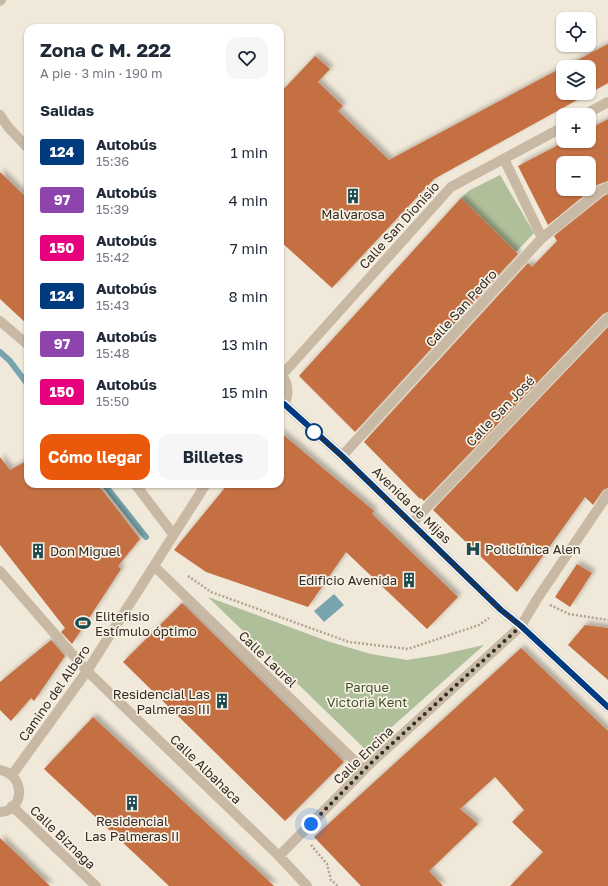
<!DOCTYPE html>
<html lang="es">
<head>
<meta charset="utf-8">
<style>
  :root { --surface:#fff; --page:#f6f6f7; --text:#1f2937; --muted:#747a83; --accent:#ea580c }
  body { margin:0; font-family:"Golos Text",sans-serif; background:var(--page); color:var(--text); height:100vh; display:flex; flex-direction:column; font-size:15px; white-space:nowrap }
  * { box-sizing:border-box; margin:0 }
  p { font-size:13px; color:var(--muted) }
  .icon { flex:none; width:22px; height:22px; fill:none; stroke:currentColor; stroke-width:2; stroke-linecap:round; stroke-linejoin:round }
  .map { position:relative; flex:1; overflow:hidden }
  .sheet { position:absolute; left:24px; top:24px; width:260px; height:464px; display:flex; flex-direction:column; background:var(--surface); border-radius:12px; box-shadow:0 1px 3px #0004 }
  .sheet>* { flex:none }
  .badge { padding:0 8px; border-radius:3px; font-size:14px; line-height:26px }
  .buttons { position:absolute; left:556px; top:12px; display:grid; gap:8px }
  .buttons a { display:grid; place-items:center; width:40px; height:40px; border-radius:8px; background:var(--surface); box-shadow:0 1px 3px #0004; font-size:20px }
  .you { position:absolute; width:20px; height:20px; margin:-10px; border:3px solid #fff; border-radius:50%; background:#1a73e8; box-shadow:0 0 0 6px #1a73e833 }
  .map>.badge { position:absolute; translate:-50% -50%; box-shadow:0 0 0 2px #fff }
  h2 { padding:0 16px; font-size:15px; line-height:36px }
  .round { display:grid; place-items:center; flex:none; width:42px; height:42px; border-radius:12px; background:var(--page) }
  .headline { display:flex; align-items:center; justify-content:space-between; height:68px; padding:0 16px }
  h1 { font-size:19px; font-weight:700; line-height:30px }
  .button { display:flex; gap:8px; margin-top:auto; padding:8px 16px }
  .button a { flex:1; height:46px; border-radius:12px; background:var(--accent); color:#fff; font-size:16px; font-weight:700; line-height:46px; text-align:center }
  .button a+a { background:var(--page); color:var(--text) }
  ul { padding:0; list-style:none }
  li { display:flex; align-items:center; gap:12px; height:48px; padding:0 16px }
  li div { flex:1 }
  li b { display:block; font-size:15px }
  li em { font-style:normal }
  li .badge { min-width:44px; font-weight:700; text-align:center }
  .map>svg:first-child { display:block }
  .green { fill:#aebf99 }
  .water { fill:#78a5ad }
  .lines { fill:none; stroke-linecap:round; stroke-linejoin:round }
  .stream { stroke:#78a5ad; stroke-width:6 }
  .building { fill:#c47043; fill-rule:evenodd; filter:url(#shadow) }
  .path { stroke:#b4a38f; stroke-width:2.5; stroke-dasharray:2 2; stroke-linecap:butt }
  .minor { stroke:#c8b9a5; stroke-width:10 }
  .line-casing { stroke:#fff; stroke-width:9 }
  .line { stroke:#003b80; stroke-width:6 }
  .walk { stroke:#342c26; stroke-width:4; stroke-dasharray:0 7.2 }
  .stop-dot { fill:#fff; stroke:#003b80; stroke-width:2 }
  .labels { text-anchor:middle; stroke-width:3.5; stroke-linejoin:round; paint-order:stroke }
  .poi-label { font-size:13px; fill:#342c26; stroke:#f8f1e4; text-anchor:start }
  .street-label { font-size:13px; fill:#342c26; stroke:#f8f1e4 }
  .park-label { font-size:13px; fill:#3f512a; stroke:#f8f1e4 }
</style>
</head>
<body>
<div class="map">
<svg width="608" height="886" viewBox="0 0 608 886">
  <defs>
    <filter id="shadow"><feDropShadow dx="3.5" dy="-3.5" stdDeviation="2" flood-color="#0004"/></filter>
  </defs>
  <rect width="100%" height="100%" fill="#f0e8d8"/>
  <path class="green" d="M 500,175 L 534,233 L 516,252 L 461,198 L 470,190 Z
    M 208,597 L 330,642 L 371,654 L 407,660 L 439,655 L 484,645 L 366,750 Z"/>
  <path class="water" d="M 334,594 L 344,605 L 324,622 L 314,611 Z"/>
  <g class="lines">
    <path class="stream" d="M 0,352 L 10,361 L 28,385
      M 104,484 L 146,537"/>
  </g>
  <path class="building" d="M 608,44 L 608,83 L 434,179 L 332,288 L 280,241 L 280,93 L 315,56 L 330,69 L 318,82 L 343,106 L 338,111 L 389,160 L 563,67 L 563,93 L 589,93 L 589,67 L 564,67 Z
    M 608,119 L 608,181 L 597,185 L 548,225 L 518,166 L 566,141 L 589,141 L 589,129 ZM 563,163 L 589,163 L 589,189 L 563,189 Z
    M 0,172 L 28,199 L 28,325 L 0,299 Z
    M 608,194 L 608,312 L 603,314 L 424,501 L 421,498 L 420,499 L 364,442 L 528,263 L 532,267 L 557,241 L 554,236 L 604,196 Z
    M 461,198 L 518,254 L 355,432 L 299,376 Z
    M 608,327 L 608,488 L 603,490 L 593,505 L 585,497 L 517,592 L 433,510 Z
    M 280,432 L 374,511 L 372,514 L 458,597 L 427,629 L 346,552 L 308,607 L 206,572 L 174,550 L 228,484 L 280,484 Z
    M 0,457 L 10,470 L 28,460 L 28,484 L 95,484 L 103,491 L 140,539 L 118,566 L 121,569 L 72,644 L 61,632 L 65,628 L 0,545 Z
    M 577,564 L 592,573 L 570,607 L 555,597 Z
    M 182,603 L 344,762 L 285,821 L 123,662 Z
    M 585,625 L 608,628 L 608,680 L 568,645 Z
    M 51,640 L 65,656 L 34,701 L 31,698 L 11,721 L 0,710 L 0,682 Z
    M 521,648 L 608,731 L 608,886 L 510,886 L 543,852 L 512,822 L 524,810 L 495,777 L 460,809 L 478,824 L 429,871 L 443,886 L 361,886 L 314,837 Z
    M 93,717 L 274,886 L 169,886 L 135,854 L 44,769 Z
    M 0,838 L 19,856 L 50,886 L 0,886 Z"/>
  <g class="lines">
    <path class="path" d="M 188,576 L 211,592 L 349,642 L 408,649 L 479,625 L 489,618
      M 550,605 L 569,614 L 608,620
      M 311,845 L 327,864 L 331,880 L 338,886"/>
    <path class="minor" d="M 0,1 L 1,0
      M 0,115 L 8,127 L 28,148
      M 584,115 L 608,102
      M 504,159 L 542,238
      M 0,321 L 28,345
      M 280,374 C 290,383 290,399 280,409
      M 282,375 L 451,187 L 563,127
      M 284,404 L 342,456 L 501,610 L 521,626 L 608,707
      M 342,456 L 542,238 L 601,190 L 608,187
      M 135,484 L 173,534
      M 412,523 L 608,318
      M 154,566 L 364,770
      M 0,571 L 87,671 L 279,856 L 307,886
      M 0,770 C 26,775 25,811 0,812
      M 12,775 L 87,671 L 206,484
      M 12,806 L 96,886
      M 279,856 L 371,763 L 521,626 L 537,599 L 608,494"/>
  </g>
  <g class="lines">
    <defs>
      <path id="line" d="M 284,404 L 342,456 L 501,610 L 521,626 L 608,707"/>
    </defs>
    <use href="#line" class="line-casing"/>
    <use href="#line" class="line"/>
    <path class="walk" d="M 311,824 L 371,763 L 521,626 L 501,610 L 352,466 L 313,430 L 314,432"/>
  </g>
  <defs>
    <symbol id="building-bare" viewBox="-9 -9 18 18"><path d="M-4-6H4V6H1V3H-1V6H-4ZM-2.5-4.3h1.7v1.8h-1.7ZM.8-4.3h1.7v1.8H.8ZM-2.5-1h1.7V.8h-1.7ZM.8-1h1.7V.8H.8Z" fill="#1d4b54" stroke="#f8f1e4" stroke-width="2.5" paint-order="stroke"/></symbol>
    <symbol id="hospital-bare" viewBox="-9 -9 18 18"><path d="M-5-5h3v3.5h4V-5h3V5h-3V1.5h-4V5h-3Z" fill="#1d4b54" stroke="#f8f1e4" stroke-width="2.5" paint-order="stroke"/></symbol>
    <symbol id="stadium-bare" viewBox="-9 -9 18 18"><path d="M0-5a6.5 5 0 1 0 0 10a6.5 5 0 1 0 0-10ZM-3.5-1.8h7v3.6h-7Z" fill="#1d4b54" stroke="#f8f1e4" stroke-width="2.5" paint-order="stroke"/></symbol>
  </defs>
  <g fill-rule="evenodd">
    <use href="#building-bare" x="342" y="185" width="22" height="22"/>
    <use href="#hospital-bare" x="462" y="538" width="22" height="22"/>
    <use href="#building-bare" x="27" y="540" width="22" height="22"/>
    <use href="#building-bare" x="398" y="569" width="22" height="22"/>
    <use href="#stadium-bare" x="72" y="612" width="22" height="22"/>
    <use href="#building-bare" x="211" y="690" width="22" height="22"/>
    <use href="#building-bare" x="121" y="792" width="22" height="22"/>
  </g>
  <circle class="stop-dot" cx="314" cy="432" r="8"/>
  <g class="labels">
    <g class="poi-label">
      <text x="353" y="219" text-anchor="middle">Malvarosa</text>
      <text x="485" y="554">Policlínica Alen</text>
      <text x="50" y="556">Don Miguel</text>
      <text x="397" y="585" text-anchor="end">Edificio Avenida</text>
      <text x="95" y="621">Elitefisio<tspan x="95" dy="15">Estímulo óptimo</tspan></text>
      <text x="210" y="699" text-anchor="end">Residencial Las<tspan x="210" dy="15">Palmeras III</tspan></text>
      <text x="132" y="826" text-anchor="middle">Residencial<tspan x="132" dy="15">Las Palmeras II</tspan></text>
    </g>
    <g class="street-label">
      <text transform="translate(399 225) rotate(-48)" y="5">Calle San Dionisio</text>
      <text transform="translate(461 308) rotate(-48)" y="5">Calle San Pedro</text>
      <text transform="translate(500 411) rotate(-46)" y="5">Calle San José</text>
      <text transform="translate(412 505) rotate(44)" y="5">Avenida de Mijas</text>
      <text transform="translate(268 659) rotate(44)" y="5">Calle Laurel</text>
      <text transform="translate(54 693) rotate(-55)" y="5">Camino del Albero</text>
      <text transform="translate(363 755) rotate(-44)" y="5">Calle Encina</text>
      <text transform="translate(206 769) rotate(44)" y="5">Calle Albahaca</text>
      <text transform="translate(63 837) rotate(44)" y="5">Calle Biznaga</text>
    </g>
    <g class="park-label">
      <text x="367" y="692">Parque<tspan x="367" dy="15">Victoria Kent</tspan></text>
    </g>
  </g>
</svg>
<div class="buttons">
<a><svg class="icon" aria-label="locate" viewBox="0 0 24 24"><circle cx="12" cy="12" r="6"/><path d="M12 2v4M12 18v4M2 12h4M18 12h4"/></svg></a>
<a><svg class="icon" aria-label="layers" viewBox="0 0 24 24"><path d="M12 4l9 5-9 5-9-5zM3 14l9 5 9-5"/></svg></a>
<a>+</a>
<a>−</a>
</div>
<div class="you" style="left:311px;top:824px"></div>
<section class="sheet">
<div class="headline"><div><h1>Zona C M. 222</h1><p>A pie · 3 min · 190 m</p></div><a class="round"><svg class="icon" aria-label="heart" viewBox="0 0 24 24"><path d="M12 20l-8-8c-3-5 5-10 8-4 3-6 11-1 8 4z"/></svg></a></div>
<h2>Salidas</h2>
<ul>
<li><span class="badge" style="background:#003b80;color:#fff">124</span><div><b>Autobús</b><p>15:36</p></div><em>1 min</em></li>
<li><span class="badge" style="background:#8e44ad;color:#fff">97</span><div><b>Autobús</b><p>15:39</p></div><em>4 min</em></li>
<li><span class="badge" style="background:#e6007e;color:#fff">150</span><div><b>Autobús</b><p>15:42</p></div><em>7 min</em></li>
<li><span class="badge" style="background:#003b80;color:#fff">124</span><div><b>Autobús</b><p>15:43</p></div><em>8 min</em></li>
<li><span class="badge" style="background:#8e44ad;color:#fff">97</span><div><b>Autobús</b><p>15:48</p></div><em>13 min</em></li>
<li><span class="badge" style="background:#e6007e;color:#fff">150</span><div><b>Autobús</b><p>15:50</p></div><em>15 min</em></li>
</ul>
<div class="button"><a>Cómo llegar</a><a>Billetes</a></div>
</section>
</div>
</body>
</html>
